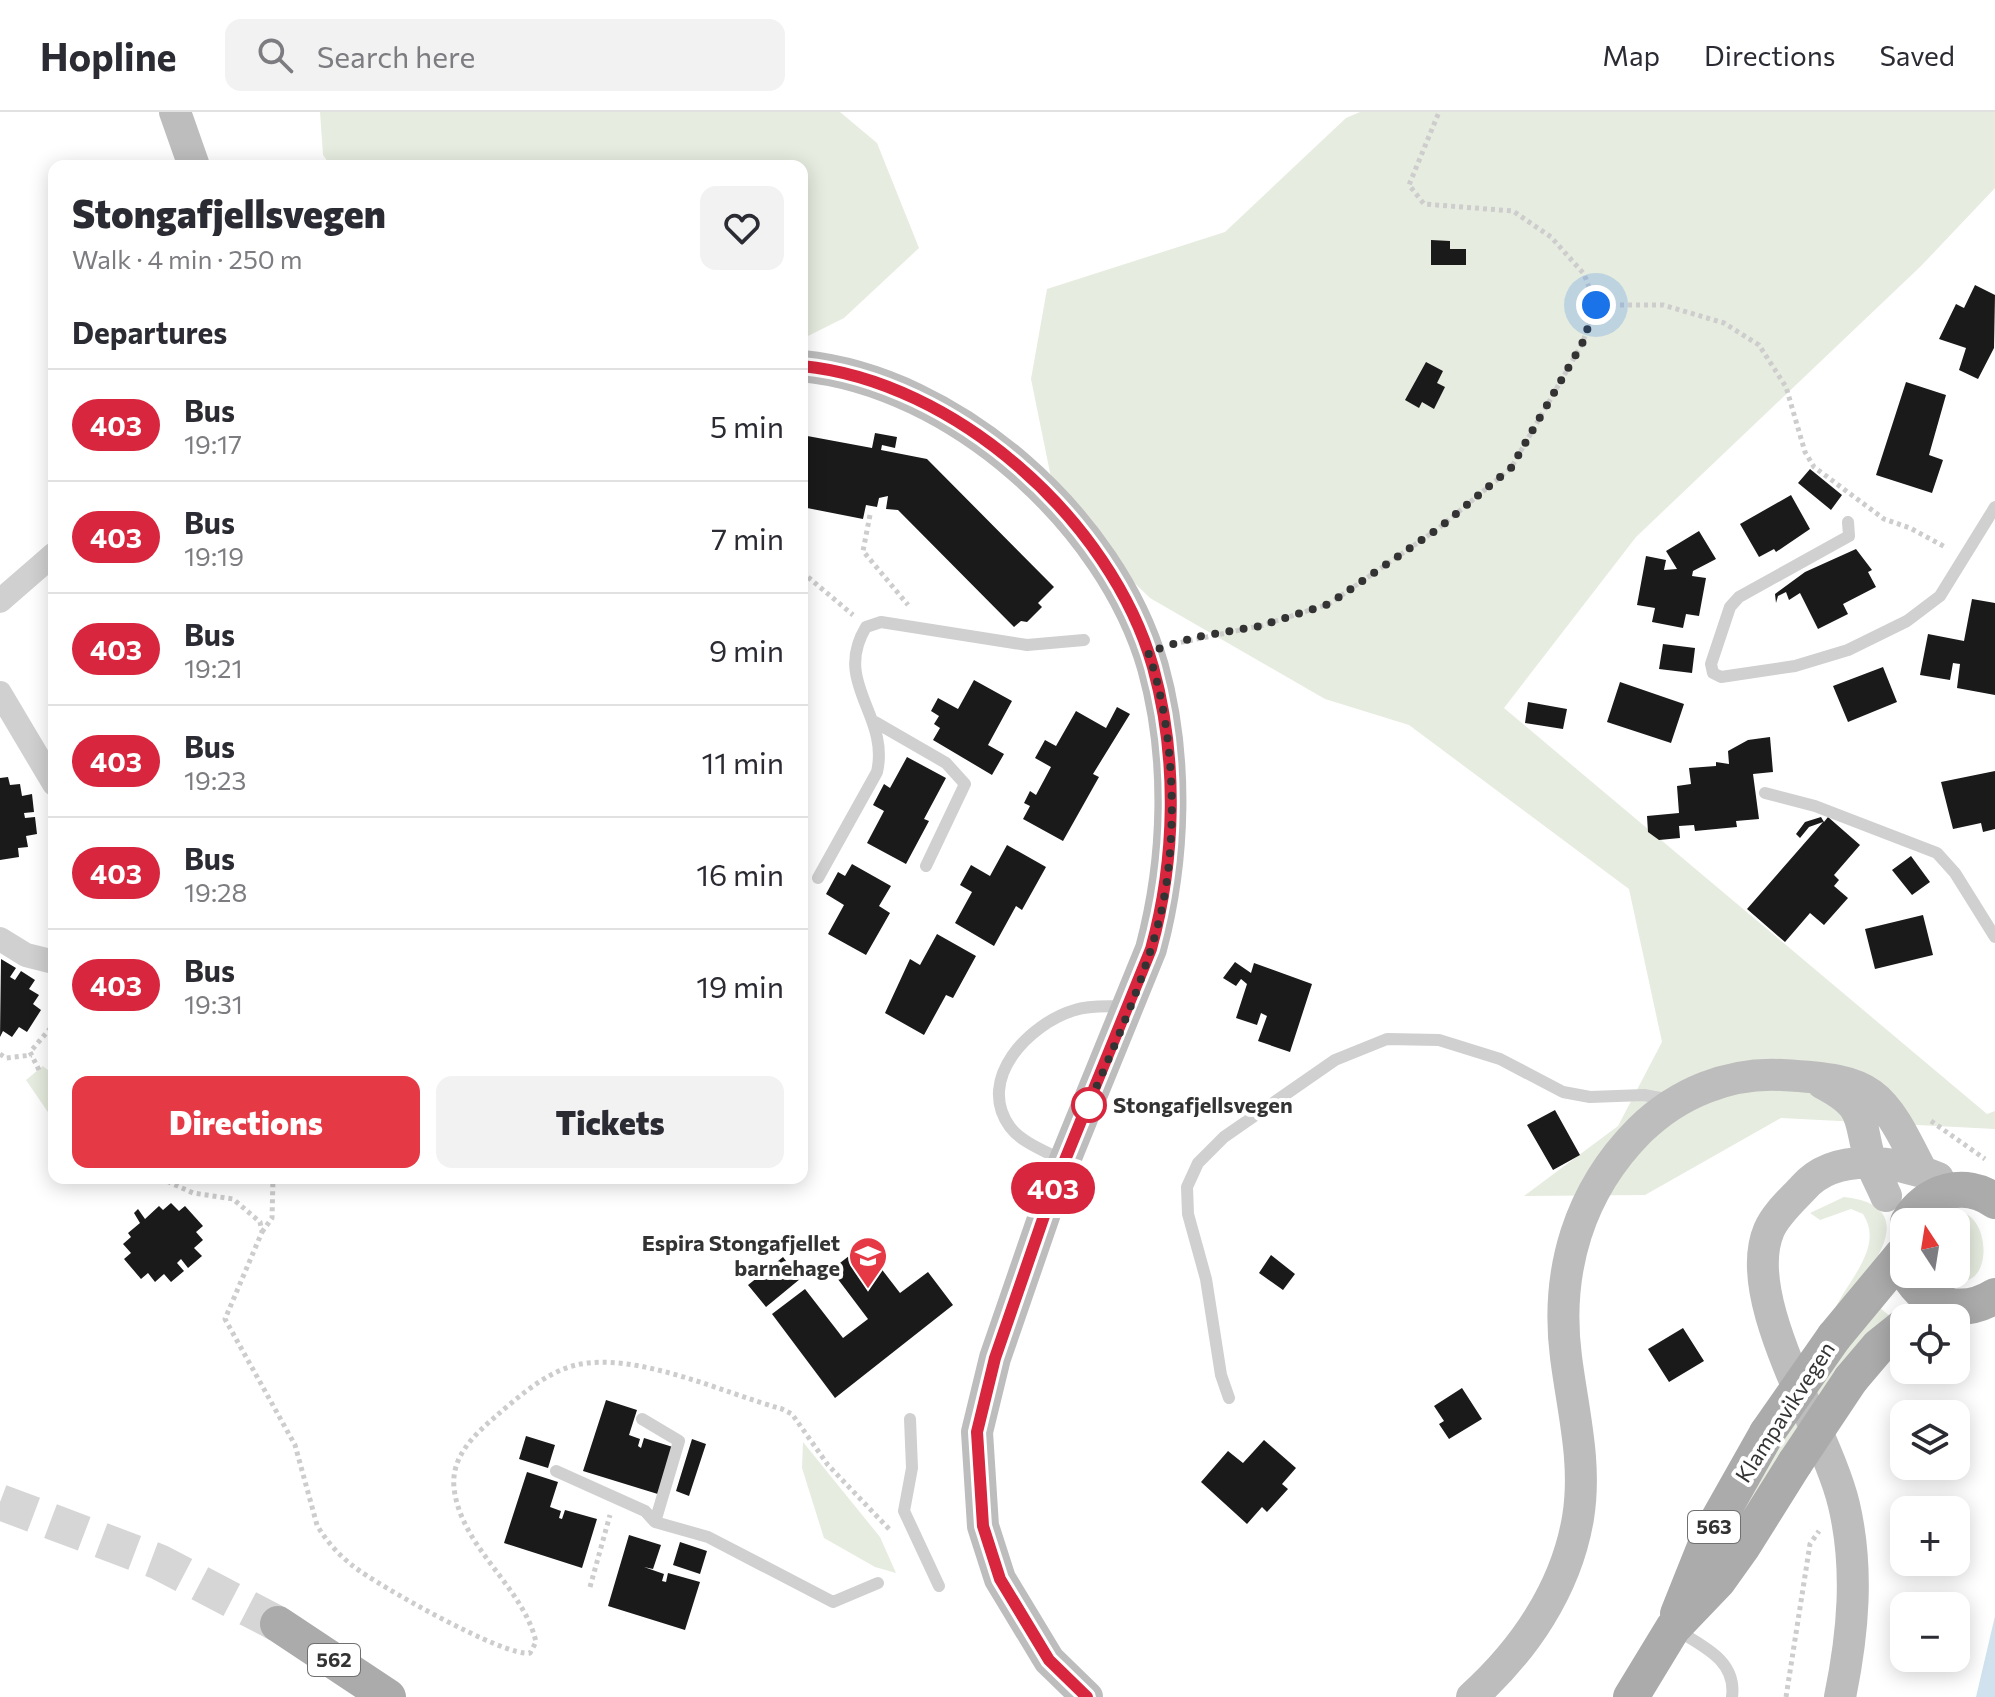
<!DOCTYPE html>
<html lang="en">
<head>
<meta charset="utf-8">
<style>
  :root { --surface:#fff; --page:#f2f2f3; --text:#2b2b33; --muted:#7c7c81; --line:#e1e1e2; --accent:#e63946 }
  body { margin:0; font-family:Commissioner,sans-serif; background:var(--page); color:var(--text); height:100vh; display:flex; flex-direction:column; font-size:30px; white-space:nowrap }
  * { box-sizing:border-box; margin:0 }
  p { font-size:26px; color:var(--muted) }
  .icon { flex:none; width:44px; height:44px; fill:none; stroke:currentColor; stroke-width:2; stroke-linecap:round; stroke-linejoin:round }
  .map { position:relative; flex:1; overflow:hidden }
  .side { position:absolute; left:48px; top:48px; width:760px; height:1024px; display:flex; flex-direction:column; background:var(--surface); border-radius:16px; box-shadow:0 4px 20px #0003 }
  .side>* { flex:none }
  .badge { padding:0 16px; border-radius:26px; font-size:28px; line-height:52px }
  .needle { width:52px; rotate:348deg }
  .tools { position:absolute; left:1890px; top:1096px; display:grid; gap:16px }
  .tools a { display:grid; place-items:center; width:80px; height:80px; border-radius:16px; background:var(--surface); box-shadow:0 4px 20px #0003; font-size:40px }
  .you { position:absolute; width:40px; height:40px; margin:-20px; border:6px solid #fff; border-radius:50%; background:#1a73e8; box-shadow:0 0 0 12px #1a73e833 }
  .map>.badge { position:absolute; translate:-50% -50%; box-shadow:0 0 0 4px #fff }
  h2 { padding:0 24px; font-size:30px; line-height:72px }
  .round { display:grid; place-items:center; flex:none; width:84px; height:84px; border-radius:16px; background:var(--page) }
  .head { display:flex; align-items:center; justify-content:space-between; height:136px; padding:0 24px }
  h1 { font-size:38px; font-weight:800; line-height:60px }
  .cta { display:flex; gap:16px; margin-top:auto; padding:16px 24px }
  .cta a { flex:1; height:92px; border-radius:16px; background:var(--accent); color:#fff; font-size:32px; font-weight:800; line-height:92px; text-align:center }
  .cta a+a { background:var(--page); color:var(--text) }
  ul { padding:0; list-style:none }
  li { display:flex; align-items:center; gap:24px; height:112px; padding:0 24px; border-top:2px solid var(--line) }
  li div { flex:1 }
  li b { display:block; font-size:30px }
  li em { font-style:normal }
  li .badge { min-width:88px; font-weight:700; text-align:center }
  header { display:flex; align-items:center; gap:48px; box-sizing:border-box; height:112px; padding:0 40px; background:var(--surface); border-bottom:2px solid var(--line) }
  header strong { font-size:38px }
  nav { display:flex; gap:44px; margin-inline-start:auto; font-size:28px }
  .search { width:560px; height:72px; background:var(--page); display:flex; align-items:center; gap:20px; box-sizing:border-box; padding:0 28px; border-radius:16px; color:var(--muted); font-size:30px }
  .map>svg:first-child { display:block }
  .green { fill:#e6ecdf }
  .water { fill:#cfe2ee }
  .building { fill:#1a1a1a }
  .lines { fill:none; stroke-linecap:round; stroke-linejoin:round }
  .primary-tunnel { stroke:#d6d6d6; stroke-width:36; stroke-dasharray:36 18; stroke-linecap:butt }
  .path { stroke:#cdcdcd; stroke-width:5; stroke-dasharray:4 4; stroke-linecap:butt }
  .lane { stroke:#d0d0d0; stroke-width:12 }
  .street { stroke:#d0d0d0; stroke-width:24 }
  .secondary { stroke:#bdbdbd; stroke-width:32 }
  .primary { stroke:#ababab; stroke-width:36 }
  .primary-bridge { stroke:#ababab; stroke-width:36 }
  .line-casing { stroke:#fff; stroke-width:18 }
  .line { stroke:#d7263d; stroke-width:12 }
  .walk { stroke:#333; stroke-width:8; stroke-dasharray:0 14.4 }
  .stop-dot { fill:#fff; stroke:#d7263d; stroke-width:4 }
  .labels { text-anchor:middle; stroke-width:8; stroke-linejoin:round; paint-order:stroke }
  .shield { fill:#fff; stroke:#707070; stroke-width:2 }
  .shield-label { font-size:20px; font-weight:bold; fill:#333 }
  .stop-label { font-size:22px; font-weight:bold; fill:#333; stroke:#fff; text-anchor:start }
  .poi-label { font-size:22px; font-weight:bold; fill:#333; stroke:#fff; text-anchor:end }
  .street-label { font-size:22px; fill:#333; stroke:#fff }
</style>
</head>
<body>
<header>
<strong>Hopline</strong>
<div class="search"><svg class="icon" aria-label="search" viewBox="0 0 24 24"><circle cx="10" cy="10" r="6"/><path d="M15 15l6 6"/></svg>Search here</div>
<nav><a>Map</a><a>Directions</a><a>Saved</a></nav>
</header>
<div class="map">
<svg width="1995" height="1585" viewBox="0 0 1995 1585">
  <rect width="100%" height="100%" fill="#fff"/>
  <path class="green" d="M 320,0 L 840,0 L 877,31 L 919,136 L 844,206 L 802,227 L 802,54 L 331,54 L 323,43 Z
    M 1360,0 L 1995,0 L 1995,76 L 1921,154 L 1636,425 L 1504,596 L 1987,1002 L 1995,999 L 1995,1017 L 1781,1006 L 1645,1083 L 1524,1084 L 1618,1014 L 1662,930 L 1629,777 L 1409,613 L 1325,587 L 1150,486 L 1057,395 L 1031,267 L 1047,177 L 1225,120 L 1346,6 Z
    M 43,954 L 54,963 L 54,1009 L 26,968 Z
    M 1844,1085 C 1934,1095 1858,1173 1831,1206 C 1843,1172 1886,1137 1863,1102 L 1851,1097 L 1820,1108 L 1810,1101 Z
    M 1960,1100 C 1995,1106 1992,1193 1944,1162 L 1956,1162 L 1956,1110 L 1939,1110 Z
    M 1879,1195 L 1891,1205 L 1734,1436 L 1721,1429 L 1800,1291 Z
    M 803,1330 L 880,1425 L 896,1461 L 875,1455 L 824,1426 L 802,1356 Z"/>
  <path class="water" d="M 1995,1504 L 1995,1585 L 1976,1585 Z"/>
  <path class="building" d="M 1431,128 L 1450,129 L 1450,137 L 1466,137 L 1466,153 L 1431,153 Z
    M 1975,173 L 1995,183 L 1994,236 L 1978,267 L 1959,258 L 1966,236 L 1939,227 L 1956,192 L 1964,196 Z
    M 1426,250 L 1443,259 L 1437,271 L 1445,275 L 1434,297 L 1422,290 L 1419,296 L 1405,288 Z
    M 1906,270 L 1946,283 L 1929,343 L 1943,348 L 1932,381 L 1876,363 Z
    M 875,321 L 897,325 L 895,336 L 882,333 L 881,338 L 927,347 L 1054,475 L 1038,491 L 1042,495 L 1027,510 L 1021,509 L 1014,515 L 898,398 L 886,397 L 888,384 L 879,386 L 877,395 L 866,393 L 863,407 L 802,395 L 802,323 L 872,336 Z
    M 1810,357 L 1842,383 L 1831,398 L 1798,371 Z
    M 1791,383 L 1810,417 L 1776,440 L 1774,437 L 1759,445 L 1740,412 Z
    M 1699,419 L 1716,447 L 1693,459 L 1692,464 L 1706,466 L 1699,504 L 1686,502 L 1683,516 L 1652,510 L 1655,496 L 1637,493 L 1646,444 L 1666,448 L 1664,458 L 1677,457 L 1666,439 Z
    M 1856,437 L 1872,458 L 1868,460 L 1876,475 L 1843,492 L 1848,502 L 1818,517 L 1800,481 L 1789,488 L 1786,480 L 1778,484 L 1776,491 L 1775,482 L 1805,460 Z
    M 1972,487 L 1995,491 L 1995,583 L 1957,576 L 1960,552 L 1953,551 L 1950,568 L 1920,563 L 1928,522 L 1964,529 Z
    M 1663,532 L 1695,536 L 1692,561 L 1659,557 Z
    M 1883,555 L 1897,590 L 1848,610 L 1833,574 Z
    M 974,568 L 1012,589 L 988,633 L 1004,642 L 992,663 L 933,628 L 940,616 L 934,612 L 939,604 L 931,599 L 938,586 L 958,597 Z
    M 1620,570 L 1684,592 L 1671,631 L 1607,610 Z
    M 1528,590 L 1567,597 L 1563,617 L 1525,611 Z
    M 1117,595 L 1130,602 L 1093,662 L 1099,665 L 1063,729 L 1023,707 L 1030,694 L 1024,691 L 1030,679 L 1036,683 L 1051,655 L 1035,646 L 1045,628 L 1056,634 L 1076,599 L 1106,616 Z
    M 1770,625 L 1773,660 L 1753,662 L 1759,707 L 1736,709 L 1737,715 L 1695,719 L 1694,713 L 1679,714 L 1680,726 L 1659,728 L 1648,720 L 1647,704 L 1679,701 L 1677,674 L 1691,672 L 1689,656 L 1716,654 L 1716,650 L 1729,652 L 1728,639 L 1748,628 Z
    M 907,645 L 946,666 L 924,707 L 929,709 L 906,752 L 867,731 L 884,699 L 873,693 L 884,672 L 890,676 Z
    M 1995,659 L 1995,717 L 1983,720 L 1981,711 L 1953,717 L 1941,670 Z
    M 8,665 L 10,673 L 20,672 L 22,684 L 32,682 L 34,700 L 24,701 L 25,706 L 35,705 L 37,722 L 26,724 L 28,735 L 18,736 L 19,745 L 0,748 L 0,666 Z
    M 1821,705 L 1824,710 L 1828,705 L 1860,733 L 1834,763 L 1839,768 L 1834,774 L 1848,786 L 1824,813 L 1810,801 L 1785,830 L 1747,797 L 1823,710 L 1809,715 L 1800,726 L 1796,722 L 1805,710 Z
    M 1007,733 L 1046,755 L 1022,798 L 1016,794 L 994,834 L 955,811 L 972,780 L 960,773 L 971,753 L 990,764 Z
    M 1911,744 L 1930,770 L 1912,783 L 1892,758 Z
    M 852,752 L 891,774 L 879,794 L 890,801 L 866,843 L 828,822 L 844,793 L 826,782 L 838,760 L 845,764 Z
    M 1923,803 L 1933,843 L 1875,857 L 1865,817 Z
    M 937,822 L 976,844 L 953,886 L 946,883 L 924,923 L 885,901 L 910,847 L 920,853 Z
    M 1,847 L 16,856 L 10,865 L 15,868 L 21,859 L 35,868 L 29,877 L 39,883 L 33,892 L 41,898 L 27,920 L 19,915 L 12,925 L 3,919 L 0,925 Z
    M 1235,850 L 1251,861 L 1254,851 L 1312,872 L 1290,940 L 1258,929 L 1267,904 L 1261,901 L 1257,913 L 1236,906 L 1247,872 L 1241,867 L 1236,874 L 1223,866 Z
    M 1555,998 L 1580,1043 L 1553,1058 L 1527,1013 Z
    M 171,1091 L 179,1099 L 185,1094 L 203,1114 L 196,1120 L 203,1128 L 194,1136 L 202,1144 L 188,1156 L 181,1147 L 177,1151 L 184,1159 L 171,1170 L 164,1162 L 155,1170 L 148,1161 L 141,1167 L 124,1147 L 131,1141 L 123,1132 L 131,1125 L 128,1121 L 140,1111 L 134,1101 L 138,1097 L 145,1107 L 159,1094 L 163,1098 Z
    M 863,1133 L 900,1181 L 928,1160 L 953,1193 L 835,1286 L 772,1202 L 805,1177 L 843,1226 L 868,1207 L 831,1158 Z
    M 1271,1143 L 1295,1162 L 1283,1178 L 1259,1161 Z
    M 783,1145 L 800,1167 L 766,1195 L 748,1173 Z
    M 1683,1216 L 1704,1249 L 1669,1270 L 1648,1237 Z
    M 1462,1276 L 1482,1307 L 1449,1327 L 1439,1312 L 1444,1309 L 1434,1294 Z
    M 606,1288 L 637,1298 L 629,1323 L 640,1327 L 638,1334 L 641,1336 L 644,1326 L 676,1336 L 661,1383 L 583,1359 Z
    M 526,1324 L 555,1333 L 548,1356 L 519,1347 Z
    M 692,1327 L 706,1332 L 689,1384 L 676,1379 Z
    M 1264,1328 L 1296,1356 L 1282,1372 L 1288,1377 L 1267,1400 L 1262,1395 L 1247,1412 L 1201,1370 L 1228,1339 L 1243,1351 Z
    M 527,1360 L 558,1370 L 550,1395 L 561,1399 L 559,1406 L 562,1407 L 565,1398 L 597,1407 L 582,1456 L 504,1431 Z
    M 629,1423 L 661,1433 L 653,1457 L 644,1455 L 664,1462 L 662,1469 L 666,1470 L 668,1461 L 700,1470 L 685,1518 L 608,1494 Z
    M 680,1430 L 707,1439 L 700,1462 L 673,1453 Z"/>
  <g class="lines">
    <path class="primary-tunnel" d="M 0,1390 L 159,1450 L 278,1512"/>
    <path class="path" d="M 1596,193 L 1663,193 L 1724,211 L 1759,233 L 1786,275 L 1805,340 L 1814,355 L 1884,407 L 1910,416 L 1947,436
      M 870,403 L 863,439 L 908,493
      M 802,460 L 853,503
      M 1173,532 L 1260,514 L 1329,492 L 1439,416 L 1511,356 L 1582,232 L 1596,193 L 1584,162 L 1551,125 L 1513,99 L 1424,92 L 1409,73 L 1439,0
      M 0,942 L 6,946 L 32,943
      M 39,958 L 30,940 L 54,912
      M 1931,1009 L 1985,1047
      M 160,1066 L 193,1081 L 233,1087 L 260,1110 L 262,1120 L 225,1207 L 295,1333 L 317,1413 C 326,1429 339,1443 353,1454 C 377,1473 506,1546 530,1541 L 536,1530 C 523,1474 461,1436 454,1376 C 451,1345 473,1324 495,1305 C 517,1286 546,1260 576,1253 C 635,1239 724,1281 782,1297 L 792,1302 L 828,1353 L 890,1418
      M 262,1120 L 272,1106 L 273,1066
      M 590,1475 L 610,1403
      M 1786,1585 L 1810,1432 L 1819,1419"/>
    <path class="lane" d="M 1848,410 L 1849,424 L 1739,485 L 1730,495 L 1711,552 L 1713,561 L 1721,565 L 1795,554 L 1848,538 L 1907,509 L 1940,484 L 1995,395
      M 875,610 L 946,651 L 965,672 L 926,754
      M 1765,681 L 1815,694 L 1937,741 L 1955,761 L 1995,825
      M 818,766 L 877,660 C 890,603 832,571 866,515 L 881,510 L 1027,533 L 1084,528
      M 1062,1048 C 1045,1039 1021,1030 1010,1015 C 975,967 1030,911 1075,898 C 1090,893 1108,895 1124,894
      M 1229,1286 L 1221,1263 L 1206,1167 L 1188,1102 L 1187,1075 L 1198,1051 L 1224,1025 L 1335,948 L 1387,927 L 1439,928 L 1500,947 L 1563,980 L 1590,985 L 1644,983 L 1671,988
      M 642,1307 L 679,1329 L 655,1410
      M 910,1307 L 912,1356 L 904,1399 L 939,1474
      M 556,1359 L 645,1399 L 655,1410 L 708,1425 L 833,1490 L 878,1471
      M 1675,1517 C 1702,1534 1737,1548 1732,1585"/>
    <path class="street" d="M 0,489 L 54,442
      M 0,581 L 54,672
      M 0,827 L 26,843 L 54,850"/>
    <path class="secondary" d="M 175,0 L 194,54
      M 802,254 C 955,269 1111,409 1153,555 C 1178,645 1175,747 1151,837 L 1054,1075 L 995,1246 L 977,1320 L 983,1414 L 1000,1467 L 1049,1548 L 1087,1585
      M 1822,971 C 1868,995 1858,1006 1870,1048 C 1874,1060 1881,1072 1886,1084
      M 1472,1585 C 1524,1538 1566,1477 1578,1406 C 1587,1351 1573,1300 1566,1245 C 1555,1159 1579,1079 1640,1018 C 1678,981 1729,960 1782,963 C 1875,968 1881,978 1922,1060
      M 1840,1585 C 1853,1522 1859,1457 1844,1393 C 1826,1317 1739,1188 1769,1118 C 1776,1102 1791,1089 1803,1076 C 1835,1039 1897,1049 1938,1066"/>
    <path class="primary" d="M 1908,1110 C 1926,1079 1965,1067 1995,1089
      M 1908,1162 C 1927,1195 1963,1204 1995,1184
      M 1834,1225 L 1902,1143
      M 1851,1267 L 1879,1234 L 1904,1214
      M 1678,1502 L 1710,1422 L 1767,1321
      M 278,1512 L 388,1585
      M 1631,1585 L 1673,1516 L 1718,1469 L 1743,1434 L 1795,1351"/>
    <path class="primary-bridge" d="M 1767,1321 L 1834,1225
      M 1795,1351 L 1851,1267"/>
  </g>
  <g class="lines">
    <defs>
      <path id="line" d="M 802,254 C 955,269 1111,408 1153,555 C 1178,645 1176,747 1151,837 L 1054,1075 L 995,1246 L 977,1320 L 983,1414 L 1000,1467 L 1049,1548 L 1087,1585"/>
    </defs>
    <use href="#line" class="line-casing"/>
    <use href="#line" class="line"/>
    <path class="walk" d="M 1089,993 L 1084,1003 C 1112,939 1143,873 1160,805 C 1179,726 1175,616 1148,540 L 1196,525 L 1260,514 L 1329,492 L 1439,416 L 1511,356 L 1582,232 L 1596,193"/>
  </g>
  <defs>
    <symbol id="school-pin" viewBox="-11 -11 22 30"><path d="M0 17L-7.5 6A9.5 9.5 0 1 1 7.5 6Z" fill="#e63946" stroke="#fff"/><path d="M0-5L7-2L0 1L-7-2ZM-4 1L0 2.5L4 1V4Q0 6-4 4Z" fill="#fff"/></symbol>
  </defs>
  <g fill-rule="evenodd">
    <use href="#school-pin" x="846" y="1122" width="44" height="60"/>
  </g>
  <circle class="stop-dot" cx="1089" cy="993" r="16"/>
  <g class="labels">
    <g class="shield">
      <rect x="1688" y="1399" width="52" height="32" rx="6"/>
      <rect x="308" y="1532" width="52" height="32" rx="6"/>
    </g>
    <g class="shield-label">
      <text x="1714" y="1422">563</text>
      <text x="334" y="1555">562</text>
    </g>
    <g class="stop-label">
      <text x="1113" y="1001">Stongafjellsvegen</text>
    </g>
    <g class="poi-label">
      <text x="840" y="1139">Espira Stongafjellet<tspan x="840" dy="25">barnehage</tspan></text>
    </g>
    <g class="street-label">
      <text transform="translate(1785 1300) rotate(-57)" y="8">Klampavikvegen</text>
    </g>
  </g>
</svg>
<div class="tools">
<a><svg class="needle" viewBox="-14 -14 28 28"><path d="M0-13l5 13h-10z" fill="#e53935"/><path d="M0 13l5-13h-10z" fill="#7c7c81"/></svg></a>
<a><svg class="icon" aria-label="locate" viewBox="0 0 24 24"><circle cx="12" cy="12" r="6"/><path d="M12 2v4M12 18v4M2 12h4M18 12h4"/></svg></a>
<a><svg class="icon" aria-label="layers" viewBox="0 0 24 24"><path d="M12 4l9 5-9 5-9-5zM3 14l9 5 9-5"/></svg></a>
<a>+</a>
<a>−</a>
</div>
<div class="you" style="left:1596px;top:193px"></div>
<b class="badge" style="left:1053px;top:1076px;background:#d7263d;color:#fff">403</b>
<section class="side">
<div class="head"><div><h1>Stongafjellsvegen</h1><p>Walk · 4 min · 250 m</p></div><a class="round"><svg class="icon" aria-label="heart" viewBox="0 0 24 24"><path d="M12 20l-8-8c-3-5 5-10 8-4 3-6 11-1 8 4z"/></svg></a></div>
<h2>Departures</h2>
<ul>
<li><span class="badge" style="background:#d7263d;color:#fff">403</span><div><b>Bus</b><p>19:17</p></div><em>5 min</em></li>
<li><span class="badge" style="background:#d7263d;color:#fff">403</span><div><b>Bus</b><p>19:19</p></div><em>7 min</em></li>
<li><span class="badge" style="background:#d7263d;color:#fff">403</span><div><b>Bus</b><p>19:21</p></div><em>9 min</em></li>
<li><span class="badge" style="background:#d7263d;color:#fff">403</span><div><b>Bus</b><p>19:23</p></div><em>11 min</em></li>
<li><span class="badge" style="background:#d7263d;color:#fff">403</span><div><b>Bus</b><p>19:28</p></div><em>16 min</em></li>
<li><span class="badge" style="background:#d7263d;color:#fff">403</span><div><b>Bus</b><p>19:31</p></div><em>19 min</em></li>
</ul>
<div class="cta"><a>Directions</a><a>Tickets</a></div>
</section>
</div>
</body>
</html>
